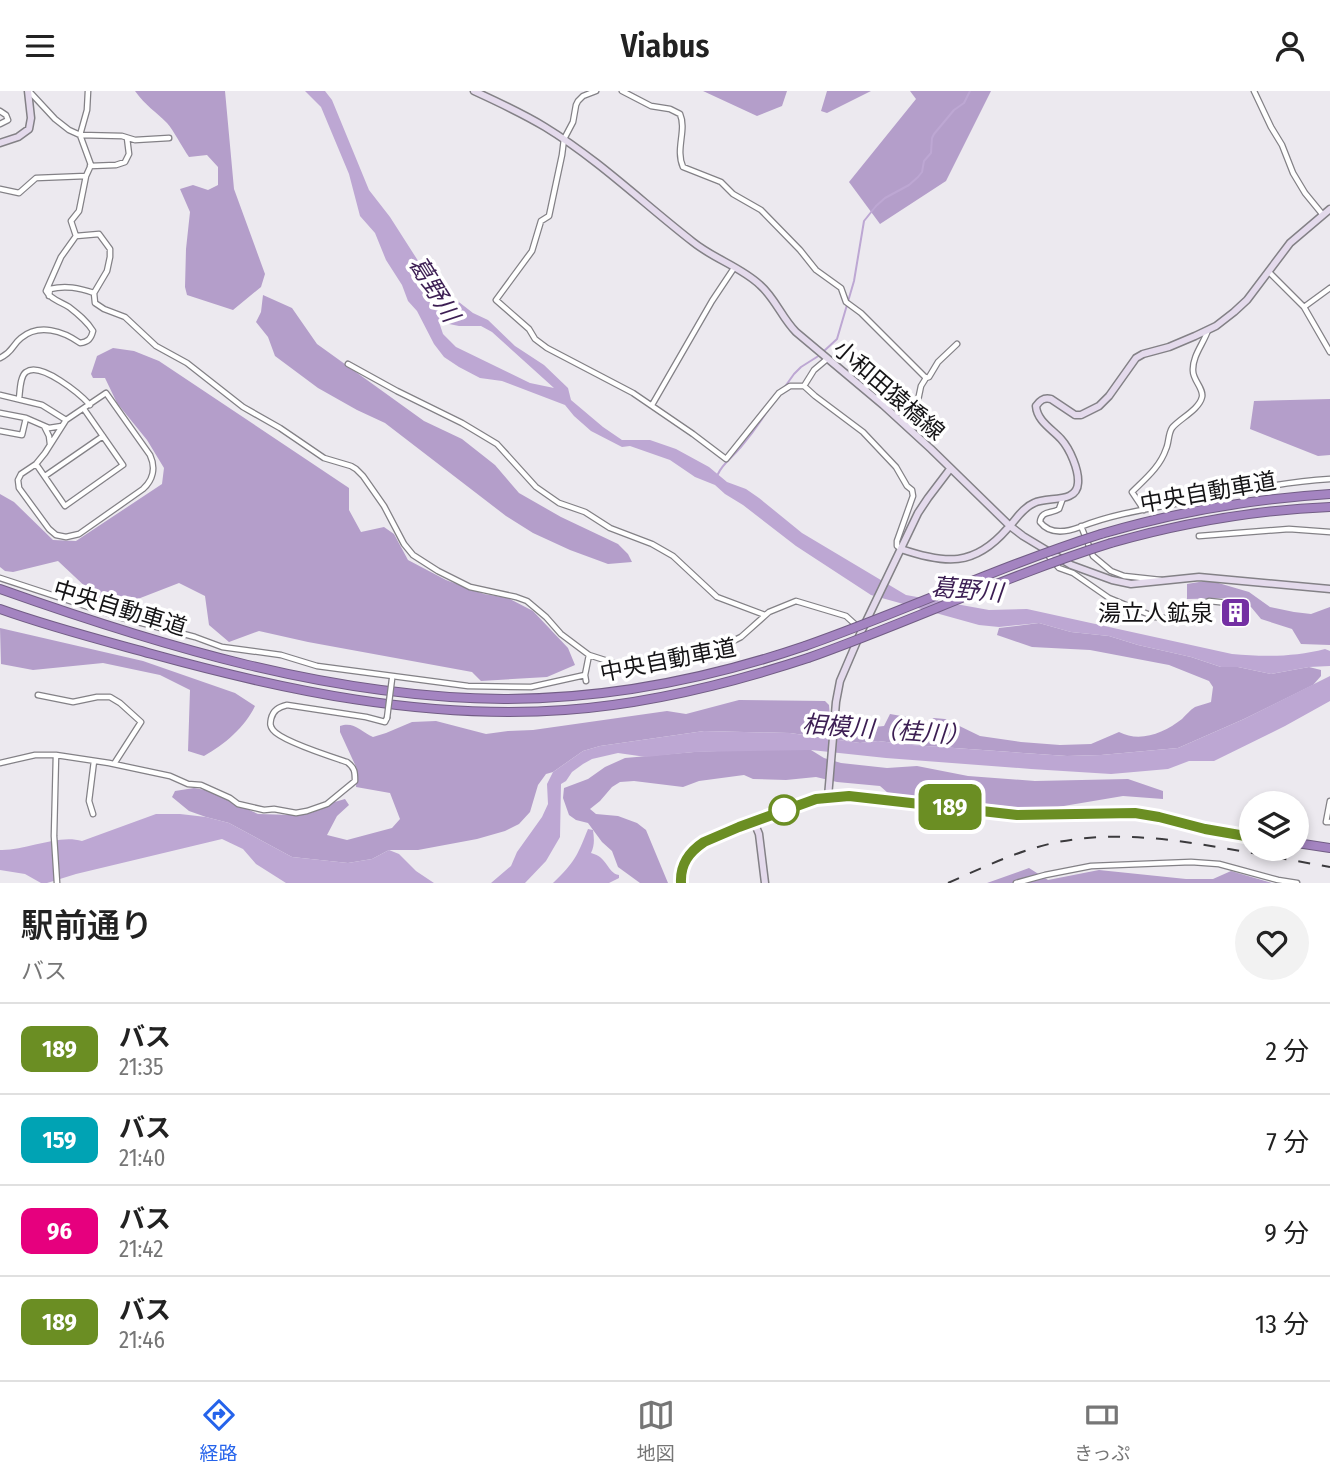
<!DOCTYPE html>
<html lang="ja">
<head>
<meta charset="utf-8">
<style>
  :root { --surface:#fff; --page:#f2f2f2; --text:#222; --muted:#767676; --line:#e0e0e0; --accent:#2563eb }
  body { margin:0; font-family:"Fira Sans Condensed","Noto Sans JP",sans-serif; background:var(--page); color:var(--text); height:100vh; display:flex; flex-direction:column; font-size:26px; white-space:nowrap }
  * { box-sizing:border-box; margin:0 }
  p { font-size:23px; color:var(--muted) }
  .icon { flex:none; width:38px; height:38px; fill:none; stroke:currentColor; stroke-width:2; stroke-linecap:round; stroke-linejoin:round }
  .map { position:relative; height:792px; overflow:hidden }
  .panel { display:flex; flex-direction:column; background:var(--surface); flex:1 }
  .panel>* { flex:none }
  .badge { padding:0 14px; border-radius:10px; font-size:24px; line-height:46px }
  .fabs { position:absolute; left:1239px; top:700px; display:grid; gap:14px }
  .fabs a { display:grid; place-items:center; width:70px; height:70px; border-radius:50%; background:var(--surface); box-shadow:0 4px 10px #0003; font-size:35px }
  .map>.badge { position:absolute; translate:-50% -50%; box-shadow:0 0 0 4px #fff }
  .round { display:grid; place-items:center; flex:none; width:74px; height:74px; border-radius:37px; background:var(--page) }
  .head { display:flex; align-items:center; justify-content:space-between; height:119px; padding:0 21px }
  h1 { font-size:33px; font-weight:600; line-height:52px }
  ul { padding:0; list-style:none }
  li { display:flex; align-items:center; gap:21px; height:91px; padding:0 21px; border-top:2px solid var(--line) }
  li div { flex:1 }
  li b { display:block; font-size:26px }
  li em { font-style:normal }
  li .badge { min-width:77px; font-weight:700; text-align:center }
  header { display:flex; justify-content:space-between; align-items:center; height:91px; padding:0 21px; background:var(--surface); font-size:32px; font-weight:600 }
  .menu { display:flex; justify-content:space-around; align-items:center; height:98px; border-top:2px solid var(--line); background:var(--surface); font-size:19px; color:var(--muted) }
  .menu a { display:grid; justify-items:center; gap:4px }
  .menu .current { color:var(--accent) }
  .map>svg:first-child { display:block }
  .forest { fill:#b49eca }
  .water { fill:#bda7d3; fill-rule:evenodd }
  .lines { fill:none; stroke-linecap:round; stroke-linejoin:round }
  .stream { stroke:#bda7d3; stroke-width:2 }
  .street-casing { stroke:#838186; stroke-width:7 }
  .secondary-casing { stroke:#838186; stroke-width:9 }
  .highway-casing { stroke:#725d85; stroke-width:10 }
  .street { stroke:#fff; stroke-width:4.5 }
  .secondary { stroke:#e4daec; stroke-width:6 }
  .highway { stroke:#a484c1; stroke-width:8 }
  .rail { stroke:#3b3a3d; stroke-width:2; stroke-dasharray:12 12; stroke-linecap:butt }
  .street-bridge-casing { stroke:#838186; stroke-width:7; stroke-linecap:butt }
  .highway-bridge-casing { stroke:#725d85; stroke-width:10; stroke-linecap:butt }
  .street-bridge { stroke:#fff; stroke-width:4.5 }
  .highway-bridge { stroke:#a484c1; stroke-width:8 }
  .line-casing { stroke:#fff; stroke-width:16 }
  .line { stroke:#6b8e23; stroke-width:10 }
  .stop-dot { fill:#fff; stroke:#6b8e23; stroke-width:3.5 }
  .labels { text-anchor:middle; stroke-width:7; stroke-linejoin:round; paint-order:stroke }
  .street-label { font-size:23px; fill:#151416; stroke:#fff }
  .poi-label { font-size:23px; fill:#151416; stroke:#fff; text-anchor:end }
  .water-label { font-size:24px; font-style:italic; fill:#3c1e53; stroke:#fff }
</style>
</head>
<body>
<header><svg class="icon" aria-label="menu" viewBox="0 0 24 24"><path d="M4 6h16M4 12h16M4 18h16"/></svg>Viabus<svg class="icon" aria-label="person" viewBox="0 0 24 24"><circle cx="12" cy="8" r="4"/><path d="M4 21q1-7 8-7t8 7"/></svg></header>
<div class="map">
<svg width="1330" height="792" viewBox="0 0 1330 792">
  <rect width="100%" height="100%" fill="#ece9ef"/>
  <path class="forest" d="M 135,0 L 225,0 L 234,98 L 265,183 L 261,196 L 233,219 L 187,204 L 185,196 L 186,158 L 190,121 L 180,98 L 193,94 L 208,99 L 218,94 L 218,76 L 207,64 L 189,66 C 182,56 174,40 167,32 C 155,20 146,15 135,0 Z
    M 703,0 L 787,0 L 782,15 L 757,25 Z
    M 827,0 L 871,0 L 827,22 L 821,20 Z
    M 910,0 L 991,0 L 946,90 L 880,133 L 849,91 L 916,8 Z
    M 263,204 L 292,217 L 317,253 L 424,330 L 462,348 L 495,374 L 519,402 L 561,426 L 618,453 L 628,463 L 632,471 L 608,473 L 570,459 L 533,442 L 506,425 L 385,332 L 357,319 L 318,297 L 275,265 L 268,246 L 256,231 L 261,221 Z
    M 113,257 L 134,260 L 159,270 L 349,397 L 349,419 L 361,441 L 384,436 L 394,443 L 408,469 L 446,489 L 484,503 L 508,507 L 533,520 L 568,557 L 575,574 L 547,586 L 481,590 L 472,581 L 308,551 L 259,540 L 229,551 L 209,534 L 205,505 L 179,492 L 130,511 L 106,515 L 58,470 L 13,481 L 5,480 L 0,476 L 0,403 L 14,411 L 53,449 L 76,450 L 162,393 L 164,377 L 147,349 L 117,312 L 105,287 L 93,287 L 91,283 L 97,265 Z
    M 1330,308 L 1330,364 L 1318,365 L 1250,338 L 1254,310 Z
    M 1205,490 L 1215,491 L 1249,501 L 1270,516 L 1294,521 L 1311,523 L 1330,516 L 1330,554 L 1301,553 L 1292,538 L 1261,528 L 1251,516 L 1234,507 L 1187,508 L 1187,493 Z
    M 1039,532 L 1071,541 L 1109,545 L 1138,554 L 1191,566 L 1221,576 L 1238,576 L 1271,583 L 1309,576 L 1321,579 L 1321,585 L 1313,594 L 1244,628 L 1178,657 L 1101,664 L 1067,665 L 912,654 L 878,650 L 860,652 L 790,642 L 704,640 L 600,655 L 583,660 L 553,681 L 546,683 L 538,694 L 530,721 L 519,733 L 505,740 L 477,748 L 418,759 L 389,759 L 372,768 L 348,772 L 292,766 L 229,732 L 206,726 L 189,720 L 172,706 L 175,700 L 194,697 L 205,699 L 258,723 L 292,724 L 311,722 L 331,712 L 345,708 L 349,714 L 337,725 L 327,744 L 347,749 L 392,737 L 400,728 L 390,702 L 356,696 L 357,678 L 340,641 L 340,635 C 354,630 361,641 373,646 L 386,642 L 412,631 L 436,630 L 486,643 L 508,640 L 533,639 L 667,620 L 686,623 L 739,609 L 825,610 L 829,614 L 830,626 C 847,633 866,637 884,635 L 890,623 L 907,626 L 912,632 L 921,635 L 934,627 L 945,628 L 980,645 L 1021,651 L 1060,654 L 1091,653 L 1119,641 C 1140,652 1164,642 1182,628 C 1186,624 1190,619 1195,616 C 1200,614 1206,613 1211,611 L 1213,596 L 1209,590 L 1169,574 L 1090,559 L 1032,556 L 997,544 L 999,537 Z
    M 0,537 L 143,570 L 235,602 L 255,615 C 245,636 224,654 204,665 L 188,660 L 190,599 L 160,584 L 103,572 L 33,579 L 1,573 Z
    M 741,659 L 811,659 L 824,667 L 841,672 L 887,677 L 917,675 L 968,685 L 1035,690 L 1128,688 L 1163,700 L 1163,708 L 1123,705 L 1040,719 L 888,702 L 880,695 L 837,691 L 816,686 L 786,689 L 753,688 L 744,684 L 699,690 L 683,696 L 634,690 L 620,691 L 612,696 L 600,710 L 590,718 L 596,723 L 618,725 L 637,732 L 646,739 L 668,792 L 640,792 L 618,776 L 612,760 L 602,751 L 588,732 L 576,729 L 569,724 L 563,707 L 564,697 L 588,688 L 605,676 L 625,667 L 694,661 Z
    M 1029,777 L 1048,789 L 1099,779 L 1186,788 L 1213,788 L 1231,780 L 1272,792 L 987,792 Z"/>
  <path class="water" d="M 305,0 L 325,0 L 332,9 L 369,99 L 390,126 L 422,176 L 437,194 L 473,222 L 488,229 L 515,255 L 544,274 L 568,297 L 571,309 L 603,336 L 622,349 L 650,349 L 676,358 L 709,376 L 727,391 L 746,398 L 759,407 L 802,442 L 906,504 L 989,519 L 1027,518 L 1232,563 C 1264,566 1294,566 1325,558 L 1330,560 L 1330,575 L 1309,576 L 1271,583 L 1238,576 L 1221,576 L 1191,566 L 1138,554 L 1109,545 L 1071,541 L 1039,532 L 999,536 L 979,534 L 871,504 L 796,455 L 743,414 L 725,403 L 715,394 L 695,386 L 670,369 L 630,355 L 622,356 L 591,340 L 574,325 L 565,314 L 502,290 L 480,287 L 459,276 L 444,266 L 434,253 L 417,220 L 408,210 L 402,194 L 386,169 L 375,142 L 360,125 L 349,83 L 321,16 ZM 439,231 L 459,235 L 481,235 L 492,241 L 554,297 L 530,292 L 456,256 L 443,243 Z
    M 1330,585 L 1330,610 L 1285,635 L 1214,670 L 1189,670 L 1168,678 L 1111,683 L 1031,678 L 886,667 L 811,659 L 694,661 L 646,666 L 618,662 L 592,668 L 583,673 L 572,681 L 566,690 L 561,693 L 560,746 L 546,770 L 525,792 L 491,792 L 511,775 L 517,761 L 542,726 L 548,713 L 547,693 L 553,681 L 583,660 L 600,655 L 704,640 L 790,642 L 860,652 L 878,650 L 912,654 L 1067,665 L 1101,664 L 1178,657 L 1244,628 Z
    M 156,723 L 180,723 L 206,726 L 229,732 L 292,766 L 348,772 L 372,768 L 389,759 L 399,763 L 416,780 L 434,792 L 286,792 L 256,773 L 243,758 L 222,748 L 76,783 L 47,792 L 41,792 L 25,783 L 0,779 L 0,759 C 26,760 57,743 82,750 Z
    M 588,738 L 593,739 C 594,747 595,754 591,762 C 608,766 607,782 619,784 L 619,787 L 609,792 L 553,792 C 575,771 577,765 588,738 Z"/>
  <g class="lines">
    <path class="stream" d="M 824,260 L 837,248 L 854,190 L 864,130 L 876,115 L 885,107 L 909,94 L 918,86 L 922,81 L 924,70 L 931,62 L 932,47 L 934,43 L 954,19 L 964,12 L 970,0
      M 784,297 L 794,283 L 801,276 L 820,264
      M 718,383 C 723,372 733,366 740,357 C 751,344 761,330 770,316"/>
    <defs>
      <path id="street" d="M 29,0 L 55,28 L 69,39 L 80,44 L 122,45 L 135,49 L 169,47
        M 596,0 L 583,5 L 578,10 L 576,14 L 573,31 L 564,48 L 562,64 L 549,125 L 541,130 L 532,160 L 496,209 L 529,238 L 535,248 L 547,257 L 633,302 L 693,343 L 726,368 L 779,302 L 790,295 L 804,295 L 815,305 L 863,341 L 896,376 L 907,395 L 912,399 L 913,405 L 897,450 L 897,455 L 901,458
        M 622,0 L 651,15 L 670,18 L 680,23 C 687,39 675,58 683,76 L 721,91 L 733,103 L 761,119 L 800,159 L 816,179 L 841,197 L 846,211 L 861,222 L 926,287 L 921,295 L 917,314 L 908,337
        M 1254,0 L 1271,36 L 1282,54 L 1293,82 L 1305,102 L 1323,124
        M 0,20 L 6,24 L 8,29 L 0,33
        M 90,75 L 116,74 L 125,71 L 129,63 L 127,47
        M 0,98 L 19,102 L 36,87 L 86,85
        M 76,145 L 99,143 L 110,158 L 110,166 L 107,180 L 94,202 L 95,212 L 104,218 L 125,226 L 156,255 L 187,272 L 243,316 L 280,337 L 324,367 L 351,375 L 356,378 L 363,385 L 384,415 L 404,453 L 413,464 L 438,480 L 470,496 L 516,506 L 527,510 L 546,526 L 561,543 L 589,564 L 614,572 L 641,574 L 660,571 L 723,555 L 741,546 L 769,521 L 796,510 L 846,525 L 857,535
        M 76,145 L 71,130 L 79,120 L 86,85 L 91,74 L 80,44 L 87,19 L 88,0
        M 1269,181 L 1304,216 L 1330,261
        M 49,205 L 50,198 C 66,194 79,197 94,202
        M 1304,216 L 1330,197
        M 0,267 C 14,260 11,255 21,247 C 39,232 63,240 80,252 C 88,251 91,248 93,240 C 87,230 78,223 69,216 C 61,211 50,208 46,200 L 61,166 L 76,145
        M 348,273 L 397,300 L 462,332 L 497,353 L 536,396 L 559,412 L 585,421 L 610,437 L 652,453 L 673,465 L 717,506 L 765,524
        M 926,287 L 929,286 L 938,271 L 957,253
        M 804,295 L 814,279 L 827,268
        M 106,302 L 150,364 C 156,377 153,389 143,398 L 79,443 L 66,446 L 56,444 L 49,438 L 19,397 L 18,389 L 21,383 L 36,373 L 45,362 L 66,329 Z
        M 0,304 L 42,314 L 66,329
        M 19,308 C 20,300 20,285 26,281 C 41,270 81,304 90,314
        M 652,314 L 712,210 L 734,177
        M 0,322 L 26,327 L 49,337 L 62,335
        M 44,335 L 49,345 L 50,353
        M 0,340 L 22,344 L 26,327
        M 36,373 L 65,415 L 123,374 L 84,318
        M 45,385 L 103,345
        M 1063,407 L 1059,418 C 1052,423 1041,419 1040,431 C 1050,444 1067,441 1080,436 C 1115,422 1154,417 1191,410 C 1238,401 1281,391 1330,388
        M 1144,419 L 1132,401 C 1145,388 1160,376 1166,358 C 1169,352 1168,343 1172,337 C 1179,328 1199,319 1202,306 C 1204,298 1193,289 1193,280 C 1192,265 1204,252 1208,239
        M 1081,435 L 1093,465 L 1111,480 L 1124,485 L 1161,489
        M 1199,445 L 1289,438 L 1330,441
        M 1046,462 L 1059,477 L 1073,482 L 1109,507 L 1155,526 L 1175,528 L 1192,516 L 1209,510 L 1238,513
        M 0,487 L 119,526 L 195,546 L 222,556 L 281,564 L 317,575 L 468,595 L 531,596 L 585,584
        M 586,590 L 585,584 L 589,564
        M 38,604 L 73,611 L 97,606 L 110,606 L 120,612 L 141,631 L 114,673
        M 56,664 L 54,745 L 57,792
        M 0,672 L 35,664 L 56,664 L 109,672 L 170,685 L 188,693 L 201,694 L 230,707 L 238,713 L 264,719 L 274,718 L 296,722 L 307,720 L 327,713 L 355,690 C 355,681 355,677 347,671 C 332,666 281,650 273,639 C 270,635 270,633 271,628 C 273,619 279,616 287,614 L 366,626 L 385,631 L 387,627
        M 1330,710 L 1326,731 L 1330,731
        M 93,723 L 89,710 L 94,670
        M 1016,792 L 1045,784 L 1091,775 L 1191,771 L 1219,773 L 1278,789 L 1297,792"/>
      <path id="secondary" d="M 474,0 C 498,11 522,22 545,36 C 599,69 644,113 693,151 C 714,168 741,176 760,194 C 775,207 782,227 796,241 L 883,314 L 931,358 L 1010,435 L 1023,445 L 1071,474 L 1112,489 L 1131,493 L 1199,486 L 1330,498
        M 0,52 L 18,46 L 29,38 L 31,27 L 28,0
        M 901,458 C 945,473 974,476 1007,438 C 1016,429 1022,417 1034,412 C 1048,405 1077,413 1078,392 C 1079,379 1070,358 1061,348 C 1052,338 1037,330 1036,315 C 1040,309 1044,306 1051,308 L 1075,324 L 1081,324 L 1099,315 L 1109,305 L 1136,267 L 1143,263 L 1169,256 L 1195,245 L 1216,235 L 1234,221 L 1247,209 L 1290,152 L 1330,118
        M 828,706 L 836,611 L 840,590 L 861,541 L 918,422 L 928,407 L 950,378
        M 754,731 L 759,743 L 765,792"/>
      <path id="highway" d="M 1101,443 C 1176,421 1252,408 1330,403
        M 1111,452 C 1182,432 1256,419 1330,416
        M 0,498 C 160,555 333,607 504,608 C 608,608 708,588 805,555
        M 0,518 C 50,536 101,549 152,563 C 286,600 426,629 565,619 C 649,613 729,593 808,567
        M 1297,752 L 1330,757
        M 681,792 C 680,773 689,761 704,751 L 754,731 L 816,708 L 828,706 L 849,705 L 1017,724 L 1135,722 L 1159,726 L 1205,738 L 1251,746"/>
    </defs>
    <use href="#street" class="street-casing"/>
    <use href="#secondary" class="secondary-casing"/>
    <use href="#highway" class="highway-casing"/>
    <use href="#street" class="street"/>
    <use href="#secondary" class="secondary"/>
    <use href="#highway" class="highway"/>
    <path class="rail" d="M 948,792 C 984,776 1019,759 1058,751 C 1116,740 1172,748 1229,758 C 1263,764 1297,770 1330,776"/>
    <defs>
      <path id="street-bridge" d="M 387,627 L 392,588"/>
      <path id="highway-bridge" d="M 805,555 C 905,520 1000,475 1101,443
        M 808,567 C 910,531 1008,484 1111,452"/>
    </defs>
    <use href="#street-bridge" class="street-bridge-casing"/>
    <use href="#highway-bridge" class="highway-bridge-casing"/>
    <use href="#street-bridge" class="street-bridge"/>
    <use href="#highway-bridge" class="highway-bridge"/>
  </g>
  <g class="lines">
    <defs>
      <path id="line" d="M 681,792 C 680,773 689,761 704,751 L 739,736 L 816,708 L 849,705 L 1017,724 L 1135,722 L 1159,726 L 1205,738 L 1251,746"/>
    </defs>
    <use href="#line" class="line-casing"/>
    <use href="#line" class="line"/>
  </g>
  <defs>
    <symbol id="building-square" viewBox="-11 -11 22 22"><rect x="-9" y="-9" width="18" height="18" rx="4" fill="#742fa3" stroke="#fff"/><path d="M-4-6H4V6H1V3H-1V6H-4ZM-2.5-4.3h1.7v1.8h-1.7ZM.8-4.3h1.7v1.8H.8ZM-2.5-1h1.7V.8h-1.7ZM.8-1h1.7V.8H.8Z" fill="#fff"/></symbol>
  </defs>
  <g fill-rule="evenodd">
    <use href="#building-square" x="1218" y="504" width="35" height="35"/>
  </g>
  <circle class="stop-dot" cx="784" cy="719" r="14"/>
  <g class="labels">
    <g class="street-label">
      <text transform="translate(889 299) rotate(41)" y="8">小和田猿橋線</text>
      <text transform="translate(1208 401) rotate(-10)" y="8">中央自動車道</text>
      <text transform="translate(120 517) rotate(17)" y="8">中央自動車道</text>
      <text transform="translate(668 569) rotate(-11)" y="8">中央自動車道</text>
    </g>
    <g class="poi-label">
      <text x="1213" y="530">湯立人鉱泉</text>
    </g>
    <g class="water-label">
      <text transform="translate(434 198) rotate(58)" y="8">葛野川</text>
      <text transform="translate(967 499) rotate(5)" y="8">葛野川</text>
      <text transform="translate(886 639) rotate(4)" y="8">相模川（桂川）</text>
    </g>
  </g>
</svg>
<div class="fabs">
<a><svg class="icon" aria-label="layers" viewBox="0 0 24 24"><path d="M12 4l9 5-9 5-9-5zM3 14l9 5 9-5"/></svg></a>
</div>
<b class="badge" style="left:950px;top:716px;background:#6b8e23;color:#fff">189</b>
</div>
<section class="panel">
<div class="head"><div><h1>駅前通り</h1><p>バス</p></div><a class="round"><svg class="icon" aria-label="heart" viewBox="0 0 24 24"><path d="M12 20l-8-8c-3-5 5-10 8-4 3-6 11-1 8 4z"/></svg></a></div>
<ul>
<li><span class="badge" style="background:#6b8e23;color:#fff">189</span><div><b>バス</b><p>21:35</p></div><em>2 分</em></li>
<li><span class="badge" style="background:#00a3b4;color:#fff">159</span><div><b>バス</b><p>21:40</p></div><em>7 分</em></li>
<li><span class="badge" style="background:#e6007e;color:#fff">96</span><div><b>バス</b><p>21:42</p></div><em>9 分</em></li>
<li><span class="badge" style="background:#6b8e23;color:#fff">189</span><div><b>バス</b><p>21:46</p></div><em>13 分</em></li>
</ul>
</section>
<nav class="menu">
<a class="current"><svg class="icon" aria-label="directions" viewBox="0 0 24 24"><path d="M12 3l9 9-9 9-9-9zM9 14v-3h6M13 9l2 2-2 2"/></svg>経路</a>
<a><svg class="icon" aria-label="map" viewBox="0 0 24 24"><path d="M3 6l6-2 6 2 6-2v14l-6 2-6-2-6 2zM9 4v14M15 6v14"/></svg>地図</a>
<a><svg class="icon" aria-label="tickets" viewBox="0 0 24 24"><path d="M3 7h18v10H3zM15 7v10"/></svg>きっぷ</a>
</nav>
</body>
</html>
